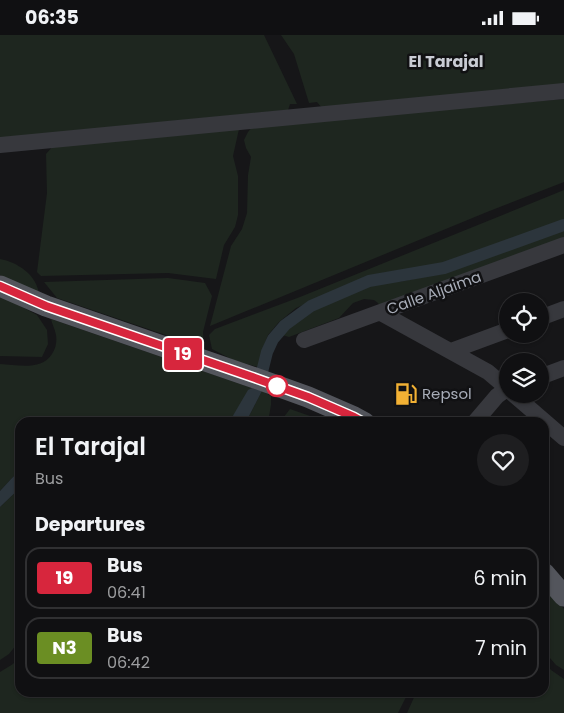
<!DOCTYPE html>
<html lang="en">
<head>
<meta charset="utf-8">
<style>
  :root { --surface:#101012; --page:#1e1e20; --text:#f1f3f6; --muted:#9c9d9f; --line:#303032 }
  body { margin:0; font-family:Poppins,sans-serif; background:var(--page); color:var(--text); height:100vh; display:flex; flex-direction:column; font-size:19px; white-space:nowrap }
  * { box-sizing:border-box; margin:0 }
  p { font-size:16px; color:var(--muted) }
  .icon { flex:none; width:28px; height:28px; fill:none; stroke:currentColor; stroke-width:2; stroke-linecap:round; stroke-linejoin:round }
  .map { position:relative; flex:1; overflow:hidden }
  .sheet { position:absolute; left:15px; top:382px; width:534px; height:280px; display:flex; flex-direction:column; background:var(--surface); border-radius:15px; box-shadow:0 1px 4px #0004,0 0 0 1px var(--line) }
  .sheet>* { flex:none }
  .badge { padding:0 10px; border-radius:4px; font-size:18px; line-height:32px }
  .buttons { position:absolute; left:499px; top:258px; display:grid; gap:10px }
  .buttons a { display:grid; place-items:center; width:50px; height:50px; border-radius:50%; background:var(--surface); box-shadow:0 1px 4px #0004,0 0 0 1px var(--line); font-size:25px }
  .map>.badge { position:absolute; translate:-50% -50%; box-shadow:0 0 0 2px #fff }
  h2 { padding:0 20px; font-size:19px; line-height:45px }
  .round { display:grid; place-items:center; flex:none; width:52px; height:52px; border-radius:26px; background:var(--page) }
  .headline { display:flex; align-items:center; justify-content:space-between; height:85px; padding:0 20px }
  h1 { font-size:24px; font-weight:600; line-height:38px }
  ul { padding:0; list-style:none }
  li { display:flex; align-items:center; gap:15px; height:62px; margin:0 10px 8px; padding:0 10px; border:2px solid var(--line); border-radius:15px }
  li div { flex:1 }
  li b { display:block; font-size:19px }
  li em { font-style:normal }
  li .badge { min-width:55px; font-weight:700; text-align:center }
  .status { display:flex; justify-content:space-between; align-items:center; height:35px; padding:0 25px; background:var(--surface); direction:ltr }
  .status svg { height:14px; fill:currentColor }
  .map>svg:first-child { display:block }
  .green { fill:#1e261f }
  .water { fill:#2c353c }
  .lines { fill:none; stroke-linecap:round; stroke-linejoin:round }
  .canal { stroke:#2c353c; stroke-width:12 }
  .minor { stroke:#37383d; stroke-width:16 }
  .major { stroke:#53555c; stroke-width:21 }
  .line-casing { stroke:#fff; stroke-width:11 }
  .line { stroke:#d7263d; stroke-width:8 }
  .stop-dot { fill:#fff; stroke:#d7263d; stroke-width:2.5 }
  .labels { text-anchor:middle; stroke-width:5; stroke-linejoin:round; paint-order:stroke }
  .street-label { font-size:15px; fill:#a8adb8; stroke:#111113 }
  .poi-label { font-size:15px; fill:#a8adb8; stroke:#111113; text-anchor:start }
  .neighbourhood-label { font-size:16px; font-weight:bold; fill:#c9ccd4; stroke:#111113 }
</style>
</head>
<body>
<div class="status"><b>06:35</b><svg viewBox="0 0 49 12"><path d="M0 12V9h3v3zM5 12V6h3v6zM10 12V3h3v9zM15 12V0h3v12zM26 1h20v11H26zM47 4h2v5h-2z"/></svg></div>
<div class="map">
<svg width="564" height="678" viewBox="0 0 564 678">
  <rect width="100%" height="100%" fill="#161618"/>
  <path class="green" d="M 0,0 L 264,0 L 297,69 L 290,69 L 288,75 L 0,103 Z
    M 281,0 L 564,0 L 564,51 L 322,73 L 317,67 L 309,68 L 294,19 Z
    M 564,64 L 564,147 L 487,177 L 210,291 L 231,211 L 242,194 L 247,178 L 248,140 L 251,122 L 246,113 L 244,105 L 248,97 L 252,92 Z
    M 239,94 L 233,121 L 238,141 L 238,180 L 235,192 L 224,210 L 216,244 L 168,238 L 41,241 L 37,237 L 47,158 L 46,119 L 54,110 Z
    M 564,155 L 564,185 L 444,229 L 383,238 L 365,243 L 296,273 L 279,287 L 268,300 L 263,313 L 258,332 L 233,325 L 212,314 L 209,300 L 215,294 L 300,262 Z
    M 564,194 L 564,204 L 380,271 L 378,268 L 374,265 L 364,264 L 353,268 L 339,283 L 289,302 L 282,300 L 291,291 L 314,275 L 371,250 L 404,246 L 445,237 Z
    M 0,224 C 17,227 37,240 39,259 L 0,240 Z
    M 168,243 L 205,248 L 212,261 L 203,297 L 204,313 L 57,263 L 44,247 Z
    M 0,260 L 37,280 L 47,295 L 48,309 L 42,322 L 0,321 Z
    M 51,284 L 252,353 L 231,384 L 225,387 L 20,388 L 20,435 L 11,444 L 0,456 L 0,329 C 18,330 41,336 52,319 C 56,313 57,306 56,300 C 55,294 52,289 51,284 Z
    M 262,356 L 271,361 L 271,370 L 268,387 L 244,388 L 248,383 Z
    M 290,374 L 310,381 L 306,387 L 280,387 Z
    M 20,453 L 20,605 L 9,619 L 0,625 L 0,472 Z
    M 544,551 L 564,574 L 564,635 L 556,630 L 544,616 Z
    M 20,621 L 20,658 L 408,658 L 398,678 L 0,678 L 0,637 L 13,629 Z
    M 544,626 L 551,635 L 564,644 L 564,678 L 407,678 L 416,658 L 544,658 Z"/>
  <path class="water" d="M 252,353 L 262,356 L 248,383 L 244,387 L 225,388 L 231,384 L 248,355 Z
    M 20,435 L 20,453 L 0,472 L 0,456 L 11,444 Z"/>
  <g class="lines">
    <path class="canal" d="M 259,349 L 267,317 L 273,304 L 285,290 L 311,271 L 369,246 L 444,233 L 564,190"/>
    <path class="minor" d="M 0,110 L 564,56
      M 381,278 L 488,337 L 508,354
      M 540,283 L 564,274
      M 304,305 L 564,210
      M 451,316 L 508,295
      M 540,342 L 564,333
      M 513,359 L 564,403
      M 474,388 L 497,361 L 508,353"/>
    <path class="major" d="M 0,251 L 46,271 L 255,343 L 308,362 L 354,382 L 365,388
      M 544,538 L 564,561"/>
  </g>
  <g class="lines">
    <defs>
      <path id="line" d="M 0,251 L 46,271 L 255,343 L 308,362 L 354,382 L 365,388"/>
    </defs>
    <use href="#line" class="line-casing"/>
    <use href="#line" class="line"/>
  </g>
  <defs>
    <symbol id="fuel-bare" viewBox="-9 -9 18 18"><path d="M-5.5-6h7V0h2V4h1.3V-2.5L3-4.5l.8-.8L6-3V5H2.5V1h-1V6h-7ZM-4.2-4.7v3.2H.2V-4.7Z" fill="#f2b134" stroke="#111113" stroke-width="2.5" paint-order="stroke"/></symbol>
  </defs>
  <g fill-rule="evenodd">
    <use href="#fuel-bare" x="390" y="343" width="32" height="32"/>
  </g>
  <circle class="stop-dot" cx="277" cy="351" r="10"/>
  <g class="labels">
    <g class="street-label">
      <text transform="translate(434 258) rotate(-20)" y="5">Calle Aljaima</text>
    </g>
    <g class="poi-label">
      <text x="422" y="364">Repsol</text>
    </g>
    <g class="neighbourhood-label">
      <text x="446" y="32">El Tarajal</text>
    </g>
  </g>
</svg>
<div class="buttons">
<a><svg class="icon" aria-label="locate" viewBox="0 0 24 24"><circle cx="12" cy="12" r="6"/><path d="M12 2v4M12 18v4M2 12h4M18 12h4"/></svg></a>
<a><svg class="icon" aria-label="layers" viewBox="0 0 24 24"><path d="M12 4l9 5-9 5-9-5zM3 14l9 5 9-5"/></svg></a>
</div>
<b class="badge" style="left:183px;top:319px;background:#d7263d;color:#fff">19</b>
<section class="sheet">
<div class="headline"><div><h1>El Tarajal</h1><p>Bus</p></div><a class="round"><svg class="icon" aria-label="heart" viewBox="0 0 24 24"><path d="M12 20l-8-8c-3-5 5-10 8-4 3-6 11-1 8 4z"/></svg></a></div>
<h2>Departures</h2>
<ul>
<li><span class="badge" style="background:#d7263d;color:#fff">19</span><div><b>Bus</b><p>06:41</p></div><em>6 min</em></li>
<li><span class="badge" style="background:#6b8e23;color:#fff">N3</span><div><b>Bus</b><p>06:42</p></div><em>7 min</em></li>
</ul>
</section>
</div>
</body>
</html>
